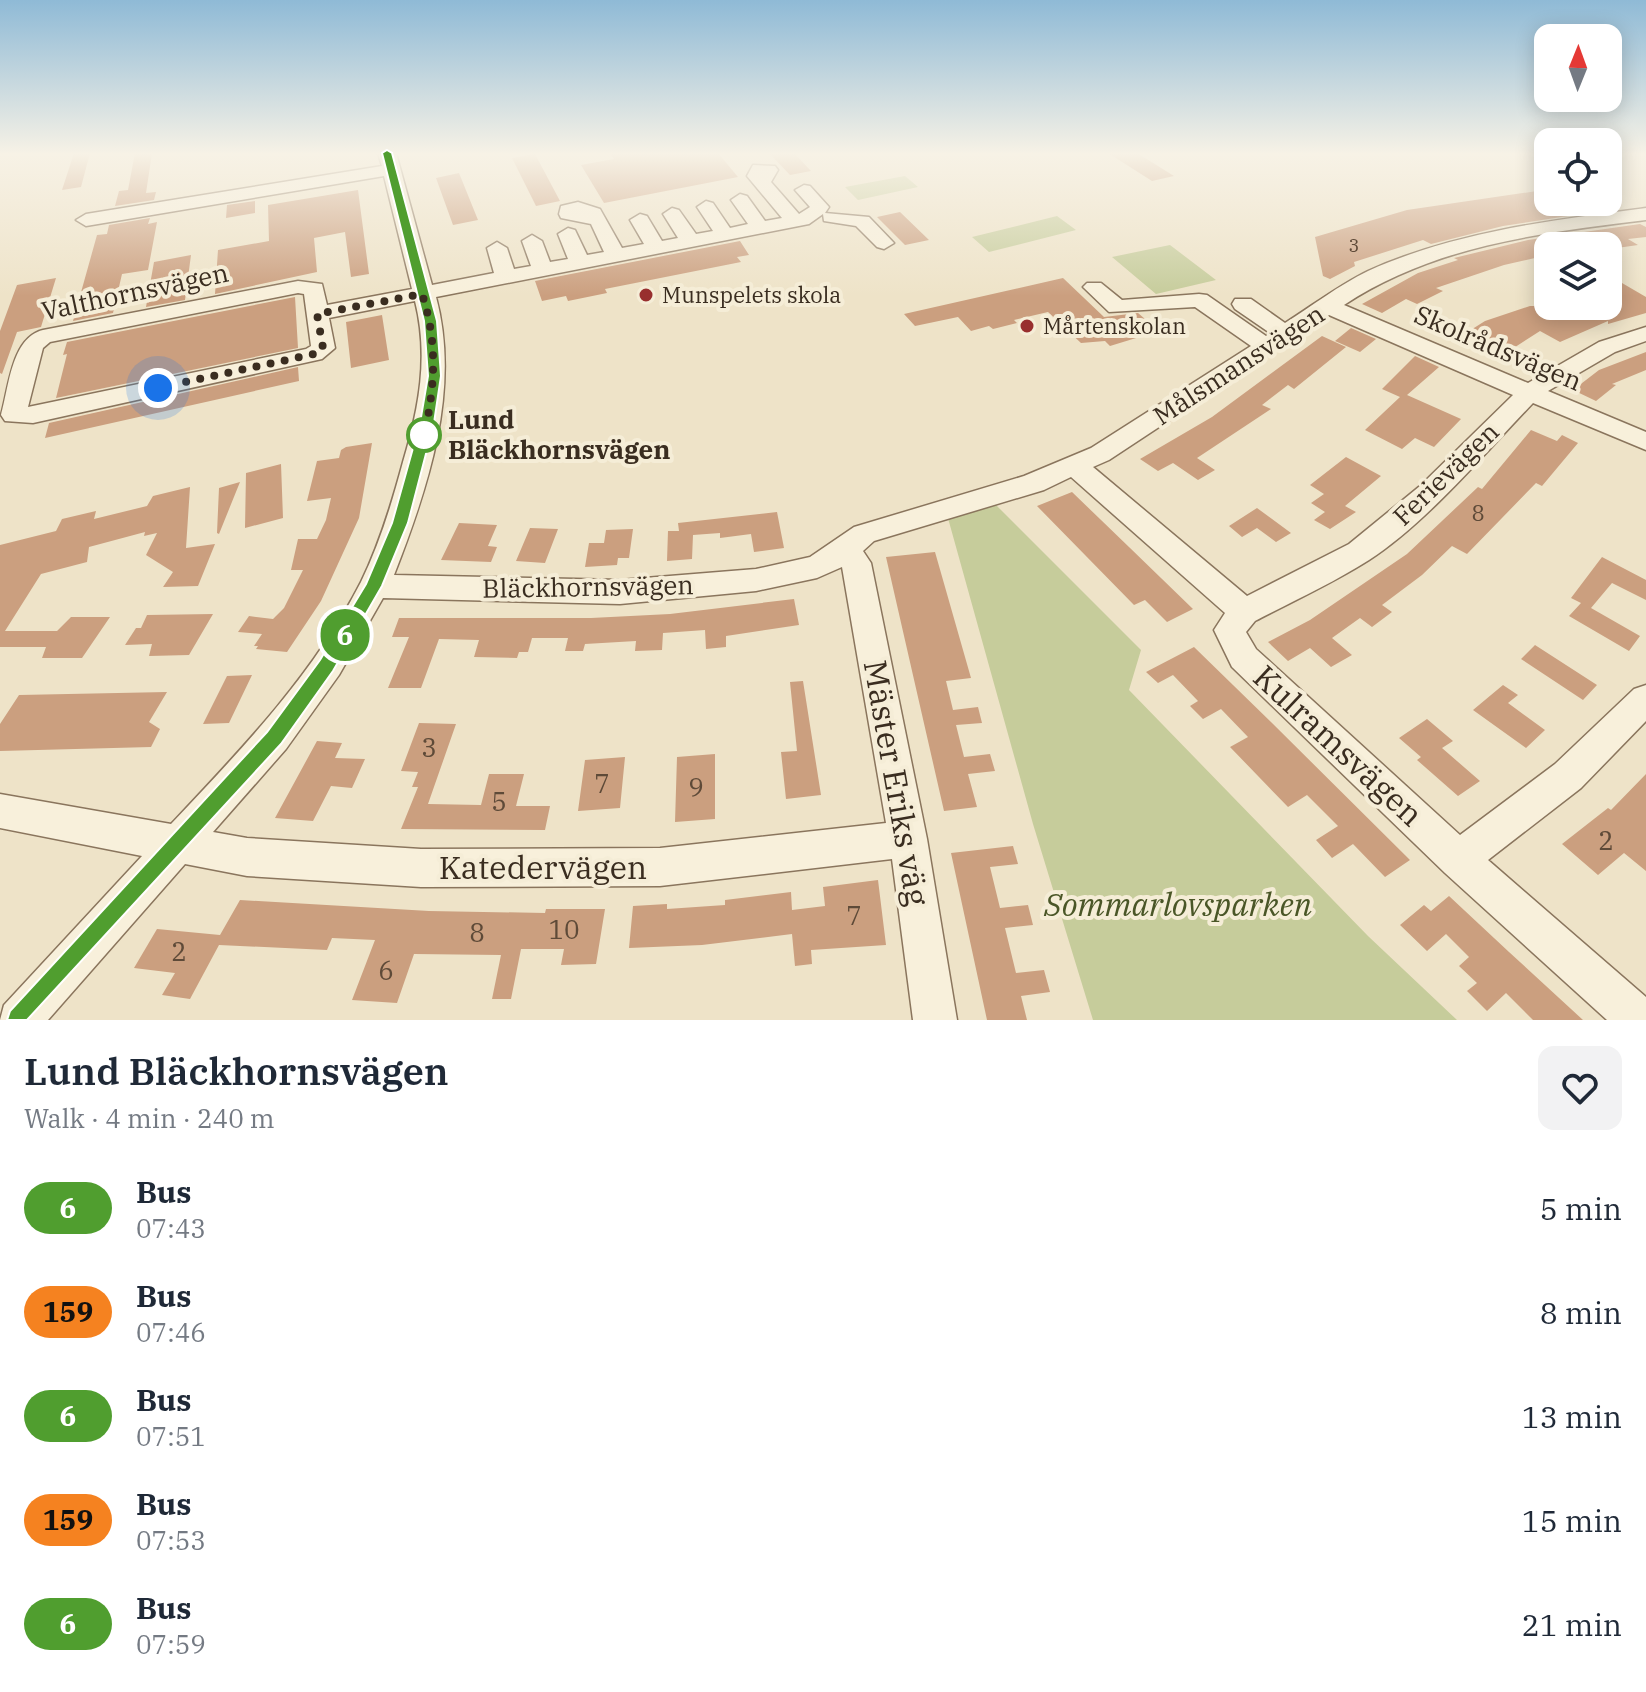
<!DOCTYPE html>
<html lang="en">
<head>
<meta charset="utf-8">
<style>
  :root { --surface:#fff; --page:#f2f2f3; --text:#1f2937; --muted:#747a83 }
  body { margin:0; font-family:"IBM Plex Serif",serif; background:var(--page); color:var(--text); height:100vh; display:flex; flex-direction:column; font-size:30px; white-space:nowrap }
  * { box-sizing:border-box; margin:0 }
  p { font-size:26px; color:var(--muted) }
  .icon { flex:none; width:44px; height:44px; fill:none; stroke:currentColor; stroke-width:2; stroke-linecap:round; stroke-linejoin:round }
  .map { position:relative; height:1020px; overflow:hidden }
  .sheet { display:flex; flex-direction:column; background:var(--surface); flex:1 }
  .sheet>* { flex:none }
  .badge { padding:0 16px; border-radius:26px; font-size:28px; line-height:52px }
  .needle { width:52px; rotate:1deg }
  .tools { position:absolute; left:1534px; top:24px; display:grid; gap:16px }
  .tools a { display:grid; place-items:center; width:88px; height:88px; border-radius:16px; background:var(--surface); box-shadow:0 4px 20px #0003; font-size:40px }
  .you { position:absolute; width:40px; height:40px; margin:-20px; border:6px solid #fff; border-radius:50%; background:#1a73e8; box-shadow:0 0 0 12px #1a73e833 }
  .map>.badge { position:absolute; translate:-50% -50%; box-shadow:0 0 0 4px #fff }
  .round { display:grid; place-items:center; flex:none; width:84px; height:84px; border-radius:16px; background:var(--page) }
  .overview { display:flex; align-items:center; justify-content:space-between; height:136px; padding:0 24px }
  h1 { font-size:38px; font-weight:600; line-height:60px }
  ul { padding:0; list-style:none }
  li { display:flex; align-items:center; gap:24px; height:104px; padding:0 24px }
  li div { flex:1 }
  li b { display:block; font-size:30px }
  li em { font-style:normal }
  li .badge { min-width:88px; font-weight:700; text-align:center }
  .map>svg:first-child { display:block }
  .green { fill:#c6cc9b }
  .building { fill:#cb9f7f }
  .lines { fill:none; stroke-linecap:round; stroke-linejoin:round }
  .minor-casing { stroke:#8a755d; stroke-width:3 }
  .minor { fill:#f8f0db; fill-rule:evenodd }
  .line { fill:#509e2f; stroke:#fff; stroke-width:2 }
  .walk { stroke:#3a2d20; stroke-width:8; stroke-dasharray:0 14.4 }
  .poi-dot { fill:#982f2e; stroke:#f5edd7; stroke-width:3 }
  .stop-dot { fill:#fff; stroke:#509e2f; stroke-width:4 }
  .labels { text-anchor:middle; stroke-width:8; stroke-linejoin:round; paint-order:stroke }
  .far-number-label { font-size:18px; fill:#5e4a38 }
  .far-poi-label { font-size:22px; fill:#3a2d20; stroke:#f5edd7; text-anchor:start }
  .number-label { font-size:22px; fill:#5e4a38 }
  .street-label { font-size:26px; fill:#3a2d20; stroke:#f5edd7 }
  .stop-label { font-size:26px; font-weight:bold; fill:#3a2d20; stroke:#f5edd7; text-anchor:start }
  .near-number-label { font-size:26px; fill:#5e4a38 }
  .near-street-label { font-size:32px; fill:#3a2d20; stroke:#f5edd7 }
  .near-park-label { font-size:32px; font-style:italic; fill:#4a5627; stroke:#f5edd7 }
</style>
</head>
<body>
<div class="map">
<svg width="1646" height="1020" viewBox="0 0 1646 1020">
  <rect width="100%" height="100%" fill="#eee3c8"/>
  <path class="green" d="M 905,176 L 918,187 L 858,200 L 845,187 Z
    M 1057,216 L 1076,230 L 989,252 L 972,237 Z
    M 1170,245 L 1216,280 L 1156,294 L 1112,257 Z
    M 989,498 L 1141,650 L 1129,690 L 1368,936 L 1457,1020 L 1093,1020 L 1033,824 L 946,511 Z"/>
  <path class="building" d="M 74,153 L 90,153 L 81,187 L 62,190 Z
    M 135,153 L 152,153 L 146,193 L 156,192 L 154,200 L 115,206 L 119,191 L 128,190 Z
    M 610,153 L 718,153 L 738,177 L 604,203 L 581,165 L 614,159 Z
    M 769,153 L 794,153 L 811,171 L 790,175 Z
    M 1108,153 L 1137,153 L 1174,176 L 1152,181 Z
    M 535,154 L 560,201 L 536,206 L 512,158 Z
    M 459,173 L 478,220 L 453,225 L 436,178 Z
    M 358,190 L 369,274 L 351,277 L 345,232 L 314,238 L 317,272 L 215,294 L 218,250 L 269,241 L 268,205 Z
    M 1537,191 L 1548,197 L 1548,207 L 1600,202 L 1613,209 L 1503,226 L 1431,244 L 1423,240 L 1354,262 L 1355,266 L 1330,279 L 1323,276 L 1315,237 L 1407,210 Z
    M 255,201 L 255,213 L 226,218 L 227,205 Z
    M 900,212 L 929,240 L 905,245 L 877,217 Z
    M 150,218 L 148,224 L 157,222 L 148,270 L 122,274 L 113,313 L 73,321 L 97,235 L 107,234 L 109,225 Z
    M 1640,224 L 1646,227 L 1646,237 L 1628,239 L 1638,245 L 1610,249 L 1608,246 L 1548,246 L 1548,255 L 1504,265 L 1436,288 L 1443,291 L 1417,304 L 1406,299 L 1382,313 L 1362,304 L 1418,273 L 1458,260 L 1454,258 L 1528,240 Z
    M 740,241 L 749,255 L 737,257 L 741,262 L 605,289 L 607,293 L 568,301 L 566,296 L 542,301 L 535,281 Z
    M 191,255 L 185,300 L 146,307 L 154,262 Z
    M 56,278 L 41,327 L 17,332 L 2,374 L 0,373 L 0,331 L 17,285 Z
    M 1063,278 L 1104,317 L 1138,313 L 1159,331 L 1110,346 L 1105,341 L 1081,343 L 1048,312 L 1014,320 L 1017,323 L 993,329 L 989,326 L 971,331 L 958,317 L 915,326 L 904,314 Z
    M 1622,283 L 1646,297 L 1646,313 L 1608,324 L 1608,321 L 1560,342 L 1540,331 L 1506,353 L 1466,333 L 1485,321 L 1530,306 L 1587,306 L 1608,318 L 1608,285 Z
    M 295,297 L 298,348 L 56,398 L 67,354 L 63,355 L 67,342 Z
    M 382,315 L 389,360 L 351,368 L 346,322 Z
    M 1351,328 L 1376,339 L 1360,352 L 1335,341 Z
    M 1322,336 L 1346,347 L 1294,389 L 1288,385 L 1262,405 L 1271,409 L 1197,458 L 1215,470 L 1198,480 L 1173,463 L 1158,471 L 1140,459 L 1212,417 Z
    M 1646,352 L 1646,370 L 1612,384 L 1616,385 L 1596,401 L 1573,390 L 1599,370 Z
    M 1415,356 L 1439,367 L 1407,395 L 1461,419 L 1434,447 L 1415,438 L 1402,449 L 1365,430 L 1400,397 L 1382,389 Z
    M 298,367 L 299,381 L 45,438 L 49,423 Z
    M 1531,430 L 1557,441 L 1562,435 L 1578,443 L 1542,486 L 1536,483 L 1467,554 L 1452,546 L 1422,575 L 1382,605 L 1392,612 L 1372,627 L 1360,618 L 1332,638 L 1352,655 L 1331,667 L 1310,648 L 1288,661 L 1268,642 L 1310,620 L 1407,554 L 1478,487 L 1482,489 Z
    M 372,443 L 359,518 L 321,601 L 287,652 L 256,649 L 258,646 L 254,646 L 262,634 L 238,632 L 249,616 L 273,619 L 284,608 L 303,570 L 291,570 L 298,539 L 317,539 L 326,520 L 331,498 L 307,501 L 317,461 L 339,458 L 341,450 L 346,447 Z
    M 1346,457 L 1381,476 L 1345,506 L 1356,512 L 1330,529 L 1314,520 L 1325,512 L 1311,503 L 1324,494 L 1310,485 Z
    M 281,464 L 283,518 L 245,528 L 246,473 Z
    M 240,482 L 219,534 L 217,533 L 219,488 Z
    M 190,487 L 186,548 L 215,544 L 198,586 L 163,587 L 173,572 L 146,555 L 157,533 L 144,536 L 145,532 L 89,547 L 87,562 L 41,574 L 5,631 L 57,631 L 71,617 L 110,617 L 82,658 L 42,658 L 46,647 L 0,647 L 0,545 L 56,531 L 62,519 L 96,511 L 94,519 L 147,506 L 153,496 Z
    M 1072,492 L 1129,547 L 1193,609 L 1167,622 L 1145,600 L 1134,605 L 1037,506 Z
    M 1257,508 L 1291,533 L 1276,542 L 1257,528 L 1242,537 L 1229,526 Z
    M 777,512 L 784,548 L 754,552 L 751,534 L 720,538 L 720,533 L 693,535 L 692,559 L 667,561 L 668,531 L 679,531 L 678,523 Z
    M 459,523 L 497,525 L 488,546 L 497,547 L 491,562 L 441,560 Z
    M 530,528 L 558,529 L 545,563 L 516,561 Z
    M 633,529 L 629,558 L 618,558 L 617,565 L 585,567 L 589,543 L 604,543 L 606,530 Z
    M 935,552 L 971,678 L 946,681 L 953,710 L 978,707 L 982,723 L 956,725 L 964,757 L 990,754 L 995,771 L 968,774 L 977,807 L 944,811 L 886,557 Z
    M 1602,557 L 1646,580 L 1646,600 L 1612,583 L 1591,608 L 1640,636 L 1629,651 L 1569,616 L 1581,603 L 1571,598 Z
    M 794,599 L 799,625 L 726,636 L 726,647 L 706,649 L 705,630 L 663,633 L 662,650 L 635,651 L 636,641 L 585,644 L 583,651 L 565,651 L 568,638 L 532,638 L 528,652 L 519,652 L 517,658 L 474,657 L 479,640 L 439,639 L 421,688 L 388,688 L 409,637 L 392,637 L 399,618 L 591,618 L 670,614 Z
    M 213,614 L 189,655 L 149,656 L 152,644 L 125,645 L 136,628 L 141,628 L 147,615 Z
    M 1535,645 L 1597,685 L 1583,700 L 1521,659 Z
    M 1194,647 L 1272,723 L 1410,860 L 1385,877 L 1353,844 L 1332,858 L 1316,840 L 1338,826 L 1307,795 L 1288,807 L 1230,747 L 1248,737 L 1221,709 L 1203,719 L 1190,706 L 1198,701 L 1173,675 L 1158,683 L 1146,672 Z
    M 252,675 L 229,723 L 203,724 L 227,676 Z
    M 803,681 L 821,795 L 786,799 L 781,752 L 797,751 L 790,682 Z
    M 1503,685 L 1518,695 L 1508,703 L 1545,730 L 1526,748 L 1473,710 Z
    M 167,692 L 149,722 L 160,729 L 151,747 L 0,751 L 0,724 L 19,695 Z
    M 1427,719 L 1453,741 L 1442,748 L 1480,781 L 1458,796 L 1417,760 L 1421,757 L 1399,738 Z
    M 419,723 L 456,724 L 428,804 L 481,805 L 489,774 L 524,774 L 516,806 L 550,806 L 545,830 L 401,829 L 418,787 L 412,787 L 418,772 L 401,771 Z
    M 317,741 L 342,743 L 335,758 L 365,759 L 352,788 L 331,786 L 313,821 L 275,818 Z
    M 715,754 L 715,819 L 675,822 L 677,757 Z
    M 625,757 L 620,808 L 578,811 L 585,760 Z
    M 1646,774 L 1646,871 L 1624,853 L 1598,875 L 1562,844 L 1608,808 L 1611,810 Z
    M 1013,846 L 1018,864 L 990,867 L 1000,908 L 1028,905 L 1033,925 L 1005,928 L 1016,973 L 1044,970 L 1050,992 L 1021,996 L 1027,1020 L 987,1020 L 951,853 Z
    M 878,880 L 886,945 L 811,950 L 812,964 L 795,966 L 792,934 L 702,945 L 629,948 L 633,906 L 667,904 L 667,909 L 725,905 L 725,900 L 791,892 L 792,910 L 825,906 L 823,887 Z
    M 1449,896 L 1509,952 L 1583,1020 L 1533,1020 L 1506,993 L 1487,1011 L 1467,991 L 1477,983 L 1459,966 L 1469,957 L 1446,934 L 1427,951 L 1400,925 L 1424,905 L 1431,911 Z
    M 240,900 L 429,911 L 545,913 L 546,909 L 605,909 L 596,964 L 561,965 L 564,949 L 521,949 L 511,999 L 492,999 L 501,955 L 414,954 L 397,1003 L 352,1000 L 375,940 L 332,938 L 327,950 L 219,945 L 190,999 L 162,995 L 175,973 L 134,968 L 157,929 L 220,935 Z"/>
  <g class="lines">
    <defs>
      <path id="minor" d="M 378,153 L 396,153 L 432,285 L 494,273 L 487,248 L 497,242 L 507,248 L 514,269 L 531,266 L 522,241 L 532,235 L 542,241 L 550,262 L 568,259 L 558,234 L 568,228 L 575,230 L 587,255 L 604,252 L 591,224 L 561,218 L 559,214 L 561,206 L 578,202 L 600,209 L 622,248 L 644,244 L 630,220 L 640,214 L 647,216 L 662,241 L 678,238 L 663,214 L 672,208 L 679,210 L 696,234 L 713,231 L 697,207 L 706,201 L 713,203 L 730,228 L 748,224 L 731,200 L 740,194 L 747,196 L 765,221 L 782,218 L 747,176 L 753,165 L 775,166 L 778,170 L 771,182 L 799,214 L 810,207 L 795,190 L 804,185 L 810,186 L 829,207 L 825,213 L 869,217 L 894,243 L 884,249 L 877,247 L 856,226 L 824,221 L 823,214 L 809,224 L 436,297 C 461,390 428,488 394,575 L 620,580 L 756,569 L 810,557 L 854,527 L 1024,476 L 1091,448 L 1251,346 L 1195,307 L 1109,312 L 1083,287 L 1087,283 L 1101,283 L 1122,300 L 1199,294 L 1207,295 L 1266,336 L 1270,333 L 1235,309 L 1232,304 L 1235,299 L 1251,299 L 1285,323 C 1312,306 1339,285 1368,271 C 1454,232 1552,220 1646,208 L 1646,220 C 1540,233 1435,245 1344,305 L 1528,383 L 1599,342 L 1646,327 L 1646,341 L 1615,352 L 1548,391 L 1646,432 L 1646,450 L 1533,403 C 1485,453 1426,523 1369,560 C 1333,583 1293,601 1255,621 L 1246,632 L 1256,649 L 1460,835 L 1555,764 L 1634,689 L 1646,685 L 1646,721 L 1581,788 L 1488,860 L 1646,997 L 1646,1020 L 1607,1020 L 1445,873 L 1232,667 L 1214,630 L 1225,613 L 1071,477 L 1044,490 L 874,541 L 863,551 L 871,563 L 927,839 L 957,1020 L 913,1020 L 892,859 L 660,886 L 421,887 L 247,876 L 185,864 L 48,1020 L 0,1020 L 4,1005 L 142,856 L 0,828 L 0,794 L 171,824 C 241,750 314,674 361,582 C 380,543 392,503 403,462 C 419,408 429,357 415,301 L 329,318 L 335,348 L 322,359 L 33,423 L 5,421 L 1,415 C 9,388 11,338 43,330 L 298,281 L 322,284 L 327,305 L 412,289 L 384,176 L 86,226 L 76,220 L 86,214 L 382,166 ZM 298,293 L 304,294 L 311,346 L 306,349 L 28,407 L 43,348 L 50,342 ZM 1329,315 L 1513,395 L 1420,486 L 1349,544 L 1247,596 L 1093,467 L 1109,460 ZM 842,567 L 886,823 L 660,848 L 421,849 L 247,838 L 213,832 L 286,749 L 339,675 L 383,598 L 620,604 L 756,591 L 817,578 Z"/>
    </defs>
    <use href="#minor" class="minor-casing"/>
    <use href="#minor" class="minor"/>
  </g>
  <linearGradient id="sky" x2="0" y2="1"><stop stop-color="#8fbad6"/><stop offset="0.52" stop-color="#f7f2e6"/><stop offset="1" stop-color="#f7f2e6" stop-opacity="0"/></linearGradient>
  <rect width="1646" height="296" fill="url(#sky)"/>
  <path class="line" d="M 387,150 L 392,153 L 437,321 L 441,376 L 434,423 L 408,523 L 382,586 L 333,671 L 281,744 L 27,1020 L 7,1020 L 10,1011 L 267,732 L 320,660 L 366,584 L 392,523 L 420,423 L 428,376 L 424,321 L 382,153 Z"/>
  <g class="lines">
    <path class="walk" d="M 158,388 L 314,354 L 323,348 L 317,314 L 422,294 C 438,342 435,388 424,435"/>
  </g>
  <g class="poi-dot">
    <circle cx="646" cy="295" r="8"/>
    <circle cx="1027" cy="326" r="8"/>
  </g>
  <circle class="stop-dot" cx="424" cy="435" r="16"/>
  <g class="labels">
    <g class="far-number-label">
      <text x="1354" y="252">3</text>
    </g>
    <g class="far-poi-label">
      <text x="662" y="303">Munspelets skola</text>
      <text x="1043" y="334">Mårtenskolan</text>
    </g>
    <g class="number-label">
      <text x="1478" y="521">8</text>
    </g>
    <g class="street-label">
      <text transform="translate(135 292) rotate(-12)" y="9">Valthornsvägen</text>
      <text transform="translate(1498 348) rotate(23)" y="9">Skolrådsvägen</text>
      <text transform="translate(1239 365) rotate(-33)" y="9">Målsmansvägen</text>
      <text transform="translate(1446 474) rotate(-44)" y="9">Ferievägen</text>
      <text transform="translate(588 587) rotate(-1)" y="9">Bläckhornsvägen</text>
    </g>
    <g class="stop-label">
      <text x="448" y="429">Lund<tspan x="448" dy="30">Bläckhornsvägen</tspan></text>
    </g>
    <g class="near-number-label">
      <text x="429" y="757">3</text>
      <text x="602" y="793">7</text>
      <text x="696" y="797">9</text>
      <text x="499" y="811">5</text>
      <text x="1606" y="850">2</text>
      <text x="854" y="925">7</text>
      <text x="564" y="939">10</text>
      <text x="477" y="942">8</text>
      <text x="179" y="961">2</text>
      <text x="386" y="980">6</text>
    </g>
    <g class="near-street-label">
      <text transform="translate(1338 746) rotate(43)" y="11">Kulramsvägen</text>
      <text transform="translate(896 783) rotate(80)" y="11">Mäster Eriks väg</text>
      <text x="543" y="879">Katedervägen</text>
    </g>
    <g class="near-park-label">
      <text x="1178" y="916">Sommarlovsparken</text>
    </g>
  </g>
</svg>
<div class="tools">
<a><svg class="needle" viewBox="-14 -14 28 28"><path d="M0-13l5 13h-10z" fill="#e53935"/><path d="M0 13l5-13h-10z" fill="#747a83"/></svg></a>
<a><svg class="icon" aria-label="locate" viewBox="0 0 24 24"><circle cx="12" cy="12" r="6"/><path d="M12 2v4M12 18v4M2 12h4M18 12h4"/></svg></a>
<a><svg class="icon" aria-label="layers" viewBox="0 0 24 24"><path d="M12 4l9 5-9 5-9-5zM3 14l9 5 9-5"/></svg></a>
</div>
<div class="you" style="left:158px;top:388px"></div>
<b class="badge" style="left:345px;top:635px;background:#509e2f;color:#fff">6</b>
</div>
<section class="sheet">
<div class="overview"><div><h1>Lund Bläckhornsvägen</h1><p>Walk · 4 min · 240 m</p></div><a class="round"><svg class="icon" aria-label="heart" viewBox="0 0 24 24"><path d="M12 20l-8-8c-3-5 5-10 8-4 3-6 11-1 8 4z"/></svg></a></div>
<ul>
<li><span class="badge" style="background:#509e2f;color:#fff">6</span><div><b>Bus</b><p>07:43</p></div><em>5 min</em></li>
<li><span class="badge" style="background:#f58220;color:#111">159</span><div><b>Bus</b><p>07:46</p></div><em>8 min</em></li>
<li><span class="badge" style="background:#509e2f;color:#fff">6</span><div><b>Bus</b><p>07:51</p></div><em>13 min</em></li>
<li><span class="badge" style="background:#f58220;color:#111">159</span><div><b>Bus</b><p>07:53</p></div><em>15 min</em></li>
<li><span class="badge" style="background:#509e2f;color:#fff">6</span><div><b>Bus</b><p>07:59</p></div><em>21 min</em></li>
</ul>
</section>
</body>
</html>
